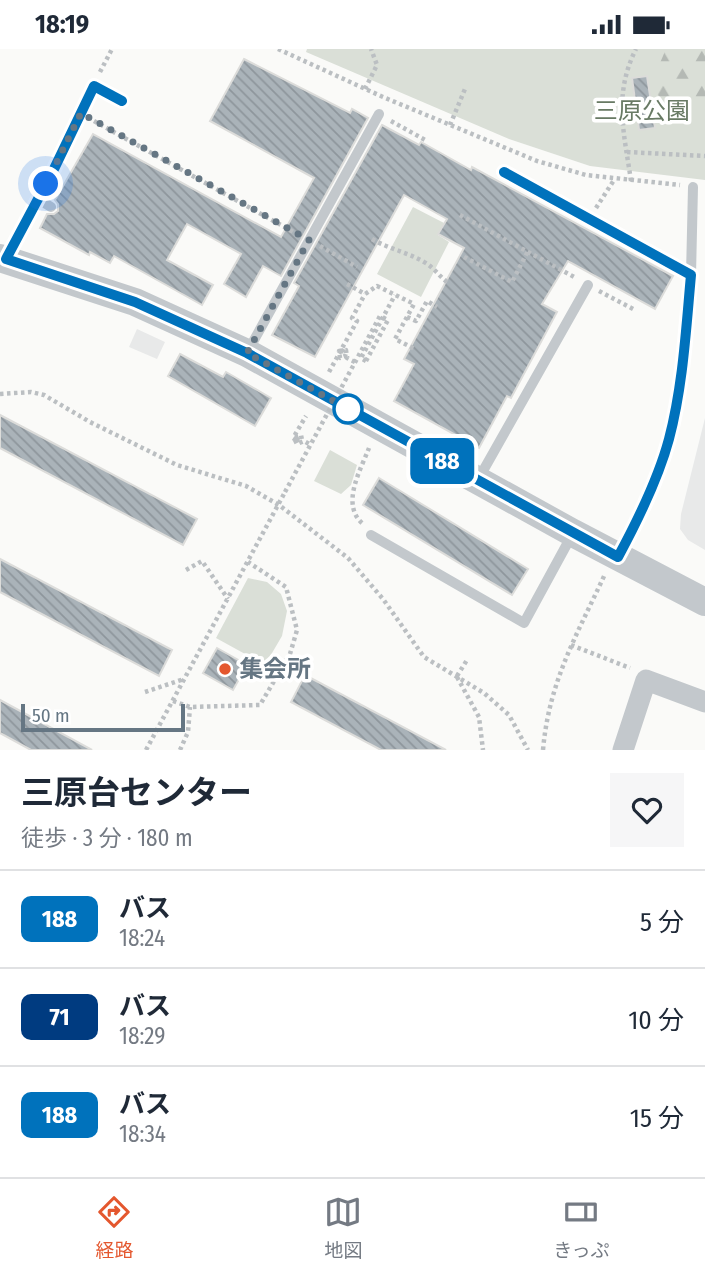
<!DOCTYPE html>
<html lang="ja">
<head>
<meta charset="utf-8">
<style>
  :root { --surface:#fff; --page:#f6f6f7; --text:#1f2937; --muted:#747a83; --line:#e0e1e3; --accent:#e4572e }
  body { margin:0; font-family:"Fira Sans Condensed","Noto Sans JP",sans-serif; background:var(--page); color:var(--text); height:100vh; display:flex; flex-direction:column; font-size:26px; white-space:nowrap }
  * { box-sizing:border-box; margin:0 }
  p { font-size:23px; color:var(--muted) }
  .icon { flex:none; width:38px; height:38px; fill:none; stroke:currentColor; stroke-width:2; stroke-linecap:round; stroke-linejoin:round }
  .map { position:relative; height:701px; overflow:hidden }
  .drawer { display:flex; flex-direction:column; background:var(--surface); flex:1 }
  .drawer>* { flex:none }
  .badge { padding:0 14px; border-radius:10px; font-size:24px; line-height:46px }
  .scale { position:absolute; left:21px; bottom:18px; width:164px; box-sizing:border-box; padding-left:7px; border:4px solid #657683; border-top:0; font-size:19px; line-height:24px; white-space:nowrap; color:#657683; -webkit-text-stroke:5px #fff; paint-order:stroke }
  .you { position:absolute; width:35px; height:35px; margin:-18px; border:5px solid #fff; border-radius:50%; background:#1a73e8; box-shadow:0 0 0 10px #1a73e833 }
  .map>.badge { position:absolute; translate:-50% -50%; box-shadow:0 0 0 4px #fff }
  .round { display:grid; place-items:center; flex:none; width:74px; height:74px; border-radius:0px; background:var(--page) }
  .headline { display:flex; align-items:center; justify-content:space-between; height:119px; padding:0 21px }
  h1 { font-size:33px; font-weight:700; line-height:52px }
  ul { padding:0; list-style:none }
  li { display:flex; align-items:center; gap:21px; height:98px; padding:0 21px; border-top:2px solid var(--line) }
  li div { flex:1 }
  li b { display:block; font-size:26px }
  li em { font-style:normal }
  li .badge { min-width:77px; font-weight:700; text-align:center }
  .status { display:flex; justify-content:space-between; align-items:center; height:49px; padding:0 35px; background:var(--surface); direction:ltr }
  .status svg { height:19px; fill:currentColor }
  .tabs { display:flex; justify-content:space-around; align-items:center; height:98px; border-top:2px solid var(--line); background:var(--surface); font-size:19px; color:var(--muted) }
  .tabs a { display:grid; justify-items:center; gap:4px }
  .tabs .selected { color:var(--accent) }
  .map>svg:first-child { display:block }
  .built { fill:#e8e9e9 }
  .green { fill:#dadfd7 }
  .forest { fill:url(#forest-firs) }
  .building { fill:url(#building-back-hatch); stroke:#dcdcda; stroke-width:2 }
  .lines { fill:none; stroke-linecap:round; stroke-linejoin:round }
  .path { stroke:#bbbfc2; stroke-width:4.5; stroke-dasharray:3.5 3.5; stroke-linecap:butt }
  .service { stroke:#c3c8cc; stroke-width:10 }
  .minor { stroke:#c3c8cc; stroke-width:21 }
  .tertiary { stroke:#c3c8cc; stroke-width:28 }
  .path-bridge { stroke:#bbbfc2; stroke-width:4.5; stroke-dasharray:3.5 3.5; stroke-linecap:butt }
  .line-casing { stroke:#fff; stroke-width:16 }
  .line { stroke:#0072bc; stroke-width:10 }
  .walk { stroke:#657683; stroke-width:7; stroke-dasharray:0 12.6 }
  .stop-dot { fill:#fff; stroke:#0072bc; stroke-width:3.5 }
  .poi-dot { fill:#e4572e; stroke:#fff; stroke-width:2.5 }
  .labels { text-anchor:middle; stroke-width:7; stroke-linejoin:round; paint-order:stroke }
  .park-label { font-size:24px; fill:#687a64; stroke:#fff }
  .poi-label { font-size:24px; font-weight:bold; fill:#657683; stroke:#fff; text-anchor:start }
</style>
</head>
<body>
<div class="status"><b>18:19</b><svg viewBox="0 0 49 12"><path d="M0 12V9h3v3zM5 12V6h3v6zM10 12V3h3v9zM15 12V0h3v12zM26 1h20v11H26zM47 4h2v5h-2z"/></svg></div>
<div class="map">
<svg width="705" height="701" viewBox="0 0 705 701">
  <defs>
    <pattern id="forest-firs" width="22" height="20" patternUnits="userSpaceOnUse" patternTransform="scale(1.75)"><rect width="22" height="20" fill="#dadfd7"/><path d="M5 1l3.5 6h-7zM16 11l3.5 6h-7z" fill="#b4b9b4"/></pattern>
    <pattern id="building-back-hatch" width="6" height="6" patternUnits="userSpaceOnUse" patternTransform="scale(1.75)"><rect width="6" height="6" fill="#aab3b9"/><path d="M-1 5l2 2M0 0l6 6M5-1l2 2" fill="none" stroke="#8e969c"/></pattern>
  </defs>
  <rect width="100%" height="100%" fill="#fafaf8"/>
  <path class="built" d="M 137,280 L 165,293 L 157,310 L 129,298 Z
    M 705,369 L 705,501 L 688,491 L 680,480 L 681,465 Z"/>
  <path class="green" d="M 307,0 L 705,0 L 705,131 L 590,117 L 509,90 L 306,3 Z
    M 413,158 L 444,174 L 438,186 L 449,193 L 421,248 L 377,225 Z
    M 330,401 L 357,416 L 351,436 L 341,445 L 314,432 Z
    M 248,529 L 267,533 L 281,545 L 287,562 L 282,587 L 265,616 L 216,589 Z"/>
  <path class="forest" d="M 666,0 L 705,0 L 705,55 L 666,55 L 650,37 Z"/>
  <path class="building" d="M 244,10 L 350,64 L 352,60 L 368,69 L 281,227 L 263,217 L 246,248 L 224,235 L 241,205 L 187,175 L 167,211 L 213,236 L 202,256 L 114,207 L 110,214 L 90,203 L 89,206 L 40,179 L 47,165 L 54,165 L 58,162 L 58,155 L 55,151 L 93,85 L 281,188 L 314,129 L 210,72 Z
    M 647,27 L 655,79 L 639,81 L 632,29 Z
    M 382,76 L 419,96 L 421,93 L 471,121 L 472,118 L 673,227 L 655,260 L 568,212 L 542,255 L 557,263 L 511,349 L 507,347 L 479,399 L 394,352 L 414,315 L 404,310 L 464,199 L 438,185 L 447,170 L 404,146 L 315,308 L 272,286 L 299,237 L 294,234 Z
    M 180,305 L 223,328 L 226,323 L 271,349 L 255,377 L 168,327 Z
    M 0,366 L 197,470 L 183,496 L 0,399 Z
    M 379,429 L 528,520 L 512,546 L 363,456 Z
    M 0,510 L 172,601 L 159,627 L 0,543 Z
    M 217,599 L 247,616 L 233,641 L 203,624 Z
    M 305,626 L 446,701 L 381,701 L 291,653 Z
    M 0,651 L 92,701 L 31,701 L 0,684 Z"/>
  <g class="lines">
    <path class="path" d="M 278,0 L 383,48 L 537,112 L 586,126 L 680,136
      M 100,23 L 112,0
      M 365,40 L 377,16 L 371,0
      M 94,72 L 297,185
      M 391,72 L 427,92
      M 450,76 L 465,40
      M 627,103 L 705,107
      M 631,132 C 624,83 613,46 636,0
      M 596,159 L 614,131
      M 460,166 L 576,229
      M 372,190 C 389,200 407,203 424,213 C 435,219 440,229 450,235
      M 320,197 L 357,218
      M 464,208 L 512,233 L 528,202
      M 347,235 L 365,245 L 377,237 L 414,255 L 395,290 L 415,300
      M 599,242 L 635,261
      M 407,268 L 416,272 L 427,252 L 437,258
      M 366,312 L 361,309 L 395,246
      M 329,323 L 357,272 L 352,269 L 365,245
      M 0,345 L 31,343 L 44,346 L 90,373 L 177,416 L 246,437 L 279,456 L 348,509 L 383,550 L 424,608 L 484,644 L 509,666 L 528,701
      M 296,391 L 293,389 L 306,367
      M 362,474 C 341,455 360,422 369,399
      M 186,521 L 202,512 L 228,550
      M 571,596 L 630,619
      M 457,627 L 467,611
      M 457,628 L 479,668 L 483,701
      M 145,643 L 184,630
      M 173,652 L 190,658 L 260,656 L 290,605 L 297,581 L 286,538 L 248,513
      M 146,701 L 285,443
      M 180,701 L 188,683 L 190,658
      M 543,701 C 549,632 577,586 605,525"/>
    <path class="service" d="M 504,123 L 691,226 L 684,300 L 669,390 L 652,436 L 620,506
      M 38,150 L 51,158
      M 6,210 L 54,120 L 94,37 L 122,52
      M 691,226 L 693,138
      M 248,302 L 379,65
      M 479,429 L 588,236
      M 371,486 L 524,574 L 573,484"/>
    <path class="minor" d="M 623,701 L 646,631 L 705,653"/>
    <path class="tertiary" d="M 0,209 L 135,253 L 247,304 L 573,484 L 705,553"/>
    <path class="path-bridge" d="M 341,301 L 346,304 L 345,307 L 340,309 L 339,302 L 346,301 L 347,309 L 355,313
      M 296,391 L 302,391 L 301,386 L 294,389 L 297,395 L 304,392 L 311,396
      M 285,443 L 380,267 L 388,271 L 366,312"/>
  </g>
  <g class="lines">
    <defs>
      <path id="line" d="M 122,52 L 94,37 L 54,120 L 6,210 L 135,253 L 247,304 L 618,508 C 638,471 658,431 669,390 C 683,337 686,280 691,226 L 504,123"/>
    </defs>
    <use href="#line" class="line-casing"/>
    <use href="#line" class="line"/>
    <path class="walk" d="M 46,135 L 81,64 L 309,191 L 247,304 L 348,360"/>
  </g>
  <circle class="stop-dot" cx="348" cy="360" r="14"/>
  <circle class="poi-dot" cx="225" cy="620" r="7"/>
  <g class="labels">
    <g class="park-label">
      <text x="642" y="70">三原公園</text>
    </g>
    <g class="poi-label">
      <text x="239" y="628">集会所</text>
    </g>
  </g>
</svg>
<div class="scale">50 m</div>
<div class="you" style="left:46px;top:135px"></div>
<b class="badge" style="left:442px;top:412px;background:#0072bc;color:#fff">188</b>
</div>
<section class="drawer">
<div class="headline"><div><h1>三原台センター</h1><p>徒歩 · 3 分 · 180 m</p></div><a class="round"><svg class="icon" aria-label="heart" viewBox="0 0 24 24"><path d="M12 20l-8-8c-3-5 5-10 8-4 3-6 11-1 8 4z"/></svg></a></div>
<ul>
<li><span class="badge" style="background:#0072bc;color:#fff">188</span><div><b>バス</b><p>18:24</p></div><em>5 分</em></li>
<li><span class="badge" style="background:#003b80;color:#fff">71</span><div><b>バス</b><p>18:29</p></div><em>10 分</em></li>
<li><span class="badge" style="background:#0072bc;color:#fff">188</span><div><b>バス</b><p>18:34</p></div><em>15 分</em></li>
</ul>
</section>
<nav class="tabs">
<a class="selected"><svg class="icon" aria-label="directions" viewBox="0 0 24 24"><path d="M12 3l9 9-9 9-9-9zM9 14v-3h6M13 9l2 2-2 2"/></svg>経路</a>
<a><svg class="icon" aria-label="map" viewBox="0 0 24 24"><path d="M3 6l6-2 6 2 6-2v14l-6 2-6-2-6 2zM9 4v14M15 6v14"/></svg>地図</a>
<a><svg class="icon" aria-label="tickets" viewBox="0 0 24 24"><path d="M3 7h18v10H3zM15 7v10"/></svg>きっぷ</a>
</nav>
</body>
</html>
